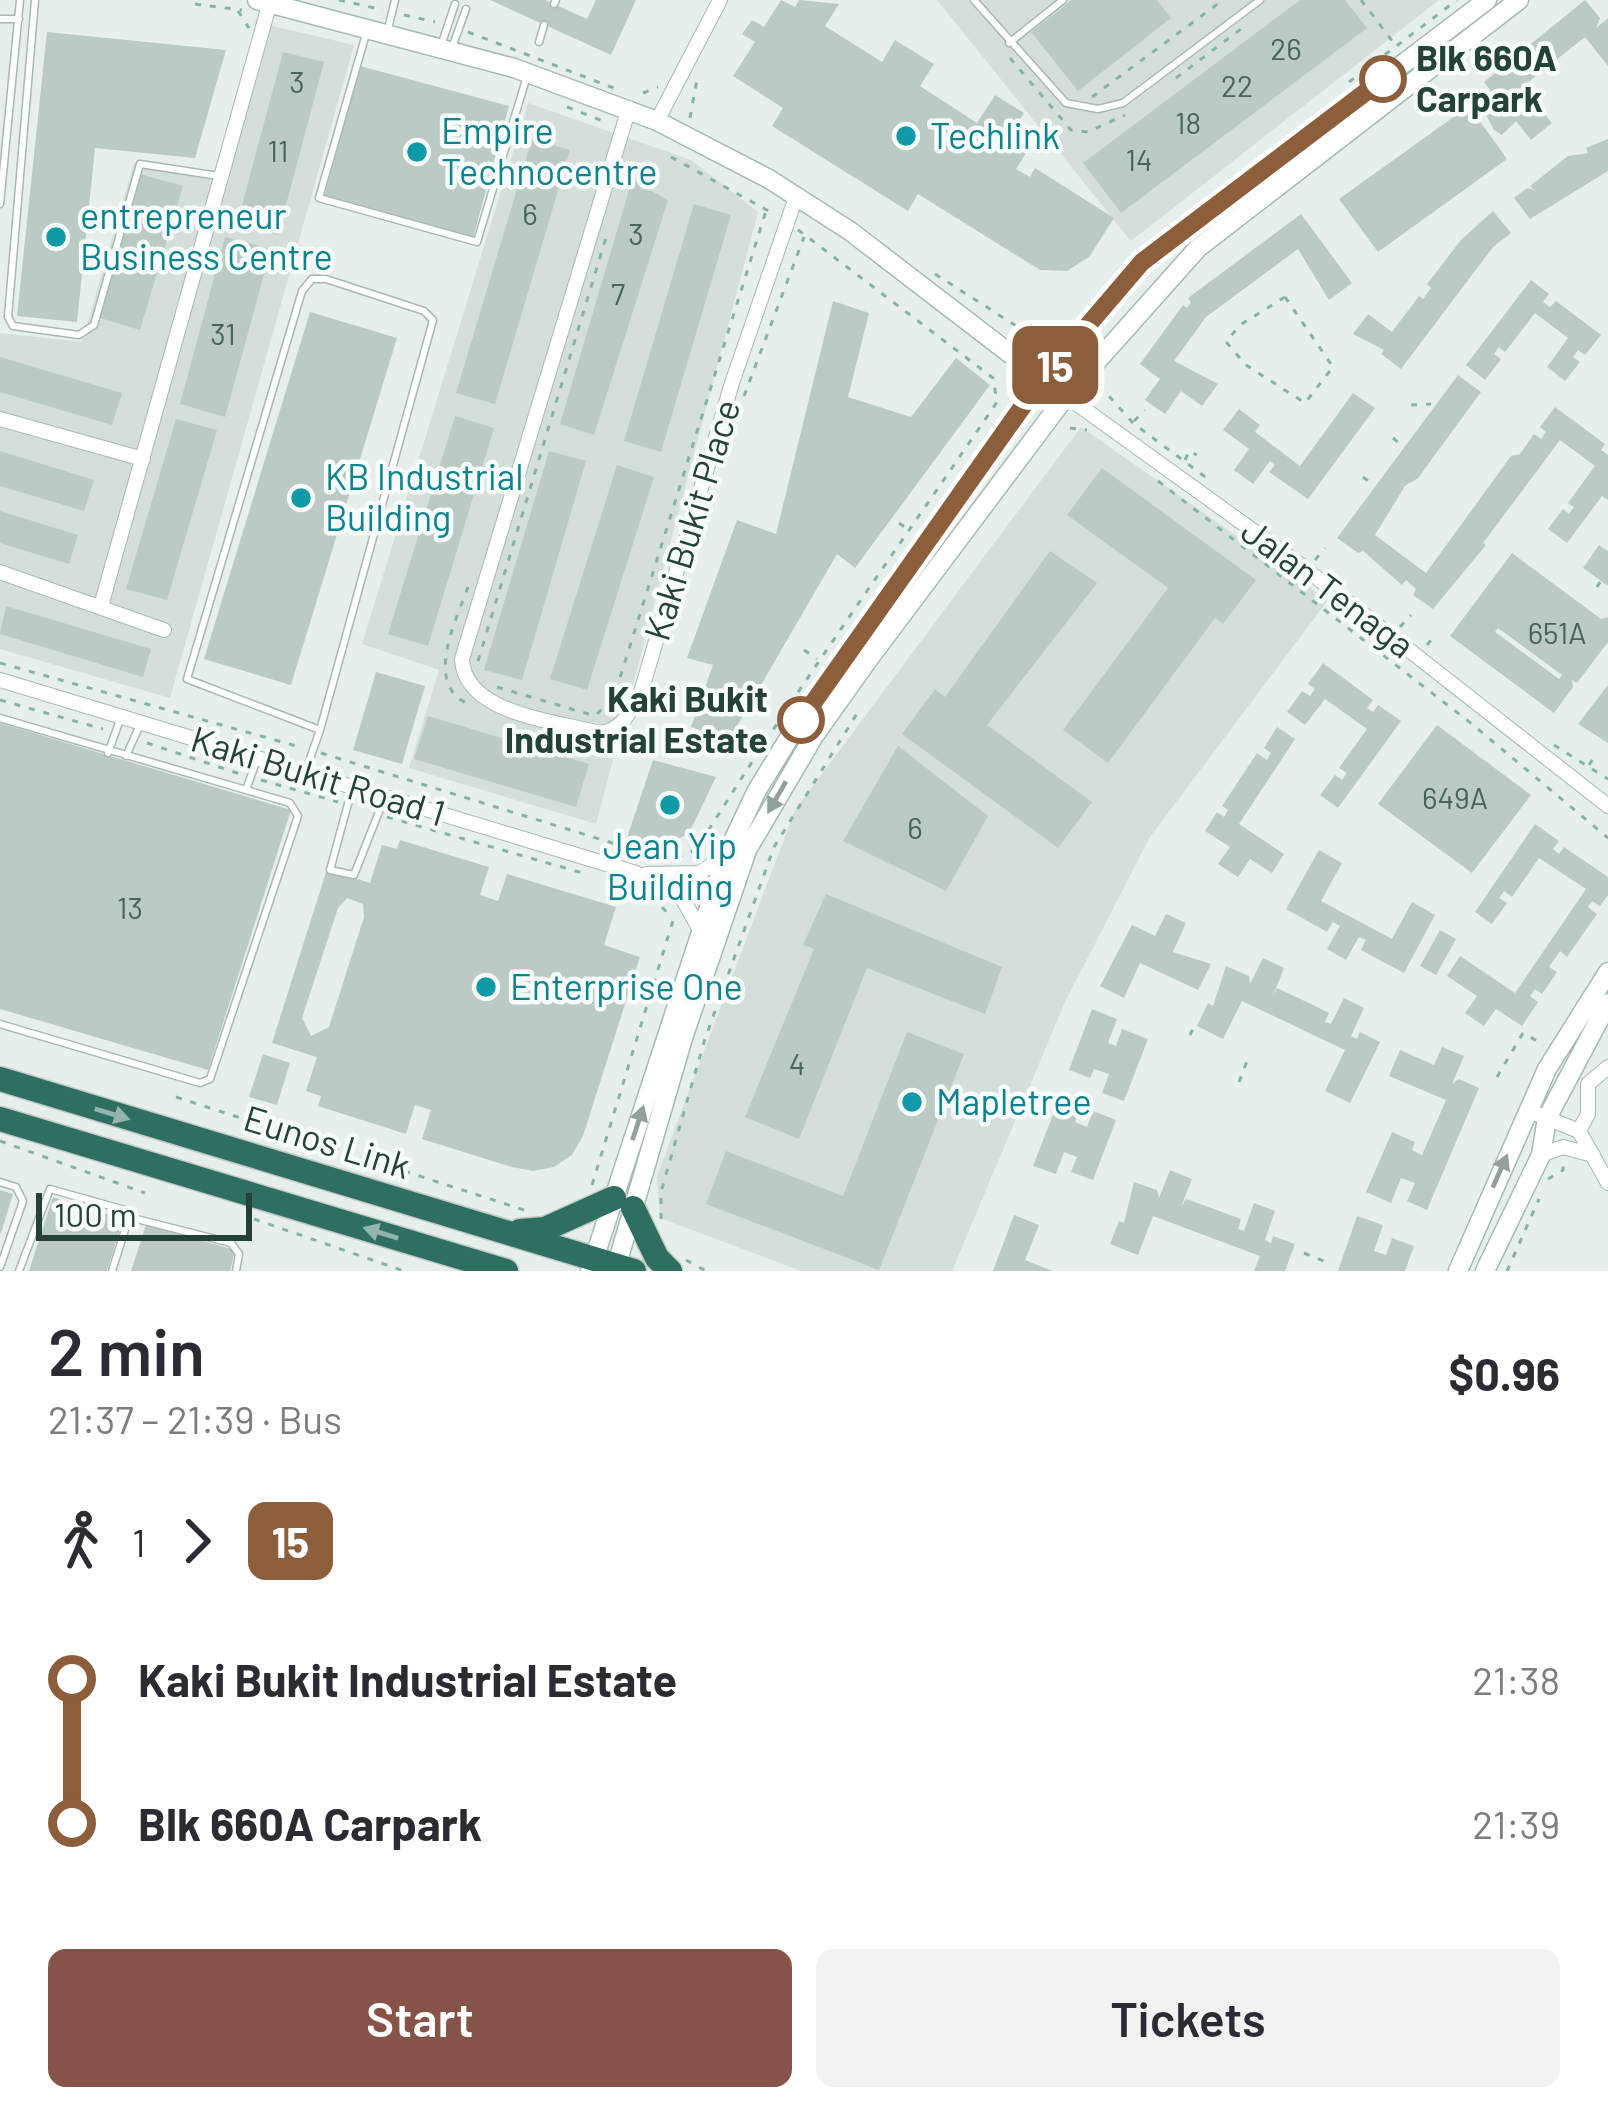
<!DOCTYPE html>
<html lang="en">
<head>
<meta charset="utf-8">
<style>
  :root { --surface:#fff; --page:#f2f2f3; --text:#2b2b33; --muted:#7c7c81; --accent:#855347 }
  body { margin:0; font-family:Barlow,sans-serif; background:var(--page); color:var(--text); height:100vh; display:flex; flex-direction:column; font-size:45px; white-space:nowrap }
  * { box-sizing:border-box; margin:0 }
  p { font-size:39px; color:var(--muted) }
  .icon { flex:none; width:66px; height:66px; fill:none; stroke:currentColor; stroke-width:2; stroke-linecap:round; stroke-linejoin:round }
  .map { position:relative; height:1271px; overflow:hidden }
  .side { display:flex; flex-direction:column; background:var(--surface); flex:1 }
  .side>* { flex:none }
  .badge { padding:0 24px; border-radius:18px; font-size:42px; line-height:78px }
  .scale { position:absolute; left:36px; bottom:30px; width:216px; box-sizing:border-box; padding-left:12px; border:6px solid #24423a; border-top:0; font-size:33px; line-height:42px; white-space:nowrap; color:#24423a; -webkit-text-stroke:9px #f7fbf9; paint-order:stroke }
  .map>.badge { position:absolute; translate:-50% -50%; box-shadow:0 0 0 6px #fff }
  .legs { display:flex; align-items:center; gap:18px; height:132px; padding:0 48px; font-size:39px }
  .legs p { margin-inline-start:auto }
  .head { display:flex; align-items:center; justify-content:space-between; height:204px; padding:0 48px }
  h1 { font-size:66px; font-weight:600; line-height:90px }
  .cta { display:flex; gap:24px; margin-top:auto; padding:24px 48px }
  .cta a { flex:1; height:138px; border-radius:18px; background:var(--accent); color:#fff; font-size:48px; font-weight:600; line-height:138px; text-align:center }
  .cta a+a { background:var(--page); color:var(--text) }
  ul { padding:0 48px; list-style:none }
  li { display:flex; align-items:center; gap:42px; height:144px; font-size:45px }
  li i { display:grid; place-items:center; width:18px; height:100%; margin:0 15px; background:currentColor }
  li i::after { content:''; width:30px; height:30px; margin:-15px; border:9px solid; border-radius:50%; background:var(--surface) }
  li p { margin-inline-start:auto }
  li:first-child i { background:linear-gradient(#0000 50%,currentColor 0) }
  li:last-child i { background:linear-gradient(currentColor 50%,#0000 0) }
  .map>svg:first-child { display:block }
  .built { fill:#d4dfda }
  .building { fill:#bbcac4; fill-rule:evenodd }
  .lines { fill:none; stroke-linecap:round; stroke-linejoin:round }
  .lane-casing { stroke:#a8b8b2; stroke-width:9 }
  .street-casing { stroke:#a8b8b2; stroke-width:16 }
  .secondary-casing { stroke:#a4bbb3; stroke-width:21 }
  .highway-casing { stroke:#c2cac8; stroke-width:27 }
  .path { stroke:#86b3a5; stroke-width:3; stroke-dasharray:6 9; stroke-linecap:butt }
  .lane { stroke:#fff; stroke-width:6 }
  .street { stroke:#fff; stroke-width:14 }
  .secondary { stroke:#fff; stroke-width:18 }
  .highway { stroke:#2f6f62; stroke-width:24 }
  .oneway { fill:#92a09c }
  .oneway2 { fill:#93b5ae }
  .line-1-casing { stroke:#fff; stroke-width:27 }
  .line-1 { stroke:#8b5e3c; stroke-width:18 }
  .stop-1-dot { fill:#fff; stroke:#8b5e3c; stroke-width:6 }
  .culture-dot { fill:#0f9aa8; stroke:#f7fbf9; stroke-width:4.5 }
  .labels { text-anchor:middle; stroke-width:9; stroke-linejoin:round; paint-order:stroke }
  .number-label { font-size:30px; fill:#4a645c }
  .stop-label { font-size:36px; font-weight:bold; fill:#24423a; stroke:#f7fbf9; text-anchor:start }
  .culture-label { font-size:36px; fill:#0d838f; stroke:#f7fbf9; text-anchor:start }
  .street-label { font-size:36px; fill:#24423a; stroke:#f7fbf9 }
</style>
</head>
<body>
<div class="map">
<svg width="1608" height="1271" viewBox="0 0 1608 1271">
  <rect width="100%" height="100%" fill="#e6efeb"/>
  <path class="built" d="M 937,0 L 1439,0 L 1131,241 Z
    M 260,23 L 354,45 L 170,698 L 0,649 L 0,333 L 82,342 L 134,163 L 214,175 Z
    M 528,103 L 691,160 L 758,212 L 596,824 L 409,768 L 439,670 L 362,644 Z
    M 1081,427 L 1328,600 L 1150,837 L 1065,1002 L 952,1271 L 801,1271 L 660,1218 L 657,1176 L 795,810 Z"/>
  <path class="building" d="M 490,0 L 545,0 L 587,19 L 596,0 L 636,0 L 611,55 Z
    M 781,0 L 795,7 L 799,0 L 839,4 L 825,26 L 882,62 L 895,40 L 934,64 L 920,86 L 977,123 L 995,95 L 1024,113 L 1013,130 L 1033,142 L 1016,169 L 1030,177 L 1035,168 L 1114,218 L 1089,257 L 1067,271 L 1040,270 L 918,194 L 908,211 L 772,126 L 783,108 L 733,76 L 755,42 L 742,34 L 752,20 L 764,27 Z
    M 1072,0 L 1157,0 L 1171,18 L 1078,91 L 1031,32 Z
    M 1300,0 L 1345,0 L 1367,28 L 1121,213 L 1083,163 Z
    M 1585,0 L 1600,18 L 1596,28 L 1608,18 L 1608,66 L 1585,37 L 1522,87 L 1552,123 L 1531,140 L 1516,121 L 1502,135 L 1494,130 L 1485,113 L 1508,99 L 1498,100 L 1484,82 Z
    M 47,32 L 226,50 L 195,158 L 95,148 L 77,322 L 17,316 Z
    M 283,52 L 324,62 L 278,235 L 237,224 Z
    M 360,66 L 509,106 L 473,238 L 324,198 Z
    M 1469,106 L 1507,159 L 1378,252 L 1339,199 Z
    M 532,139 L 570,150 L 495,404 L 456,393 Z
    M 1608,139 L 1608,171 L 1530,219 L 1514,198 L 1527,188 L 1534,190 L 1530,186 L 1568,156 L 1588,153 L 1586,148 Z
    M 140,174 L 183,186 L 140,330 L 97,317 Z
    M 632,180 L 668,200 L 594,435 L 560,424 Z
    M 694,204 L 731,215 L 661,452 L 624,441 Z
    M 1493,211 L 1511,233 L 1493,247 L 1401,369 L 1381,354 L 1384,350 L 1353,334 L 1368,314 L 1392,332 L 1419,296 L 1423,299 L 1431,288 L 1427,284 L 1461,240 Z
    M 1301,214 L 1352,283 L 1329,300 L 1298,249 L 1206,317 L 1174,361 L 1218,384 L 1202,406 L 1181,391 L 1165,414 L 1145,400 L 1160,379 L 1140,364 L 1183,305 L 1187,308 L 1191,302 L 1188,298 Z
    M 225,237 L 271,249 L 225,417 L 180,404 Z
    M 1531,280 L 1549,294 L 1543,302 L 1550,307 L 1556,301 L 1601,335 L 1585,355 L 1578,350 L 1573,357 L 1580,362 L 1565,381 L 1547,367 L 1568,338 L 1535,313 L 1505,352 L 1499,347 L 1494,354 L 1501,359 L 1485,380 L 1466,365 Z
    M 833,301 L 869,313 L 848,397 L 911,417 L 956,358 L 990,385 L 855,568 L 837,554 L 729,740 L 691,727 L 713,665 L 687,658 L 737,520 L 776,534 Z
    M 310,312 L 397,338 L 291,685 L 204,659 Z
    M 0,357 L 122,393 L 112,425 L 0,392 Z
    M 1458,375 L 1481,392 L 1418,478 L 1405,486 L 1375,535 L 1426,573 L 1511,456 L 1520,454 L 1534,434 L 1541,439 L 1546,432 L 1540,427 L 1555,407 L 1605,444 L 1601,450 L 1608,455 L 1608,500 L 1602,496 L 1567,543 L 1548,529 L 1563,509 L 1569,514 L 1574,507 L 1568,503 L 1595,466 L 1560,440 L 1483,543 L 1486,545 L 1433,609 L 1413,595 L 1416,589 L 1406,580 L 1402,585 L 1363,551 L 1358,553 L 1337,538 Z
    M 1353,393 L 1375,408 L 1308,499 L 1269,472 L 1275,465 L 1270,461 L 1253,484 L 1234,470 L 1249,449 L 1223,430 L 1239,409 L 1260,425 L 1255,432 L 1300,466 Z
    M 455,416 L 494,428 L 428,646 L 388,634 Z
    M 176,419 L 217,430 L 167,600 L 126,589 Z
    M 0,451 L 94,480 L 84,511 L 0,486 Z
    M 549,451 L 586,461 L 522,680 L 484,670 Z
    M 617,465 L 654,477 L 587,690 L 550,679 Z
    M 1102,468 L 1256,580 L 1223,624 L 1215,618 L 1108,763 L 1063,730 L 1168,588 L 1067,515 Z
    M 0,511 L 78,535 L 69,564 L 0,543 Z
    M 1599,545 L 1608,551 L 1608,586 L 1583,568 Z
    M 1050,551 L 1097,583 L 987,725 L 1092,802 L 1058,848 L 902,734 L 935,689 L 945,697 Z
    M 1512,553 L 1601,619 L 1608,617 L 1608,642 L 1577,683 L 1572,680 L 1573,687 L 1554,713 L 1450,636 ZM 1498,628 L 1562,675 L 1559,679 L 1495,632 Z
    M 6,606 L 151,649 L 143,677 L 0,634 Z
    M 1323,663 L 1373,700 L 1367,708 L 1373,712 L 1378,705 L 1401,721 L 1338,808 L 1320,795 L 1335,775 L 1342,780 L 1347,773 L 1339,768 L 1367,729 L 1325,699 L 1305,725 L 1287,712 L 1302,691 L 1310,696 L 1315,689 L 1308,684 Z
    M 376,672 L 425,686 L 402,764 L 353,750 Z
    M 1608,685 L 1608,743 L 1578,724 Z
    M 428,716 L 589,764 L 576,807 L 414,759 Z
    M 0,723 L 291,810 L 208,1070 L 0,1009 Z
    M 1437,725 L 1531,795 L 1472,873 L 1378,804 Z
    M 1277,727 L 1295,739 L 1239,824 L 1284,854 L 1272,873 L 1250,859 L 1238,877 L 1218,864 L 1230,847 L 1205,831 L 1217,812 L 1224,817 L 1228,810 L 1222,806 L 1257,753 L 1267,760 L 1271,753 L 1264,748 Z
    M 898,746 L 988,816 L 946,891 L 843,841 Z
    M 653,760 L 716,777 L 689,833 L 667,846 L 627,838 Z
    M 1535,824 L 1559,841 L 1553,849 L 1559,854 L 1564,847 L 1608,877 L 1608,895 L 1600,906 L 1592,901 L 1588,907 L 1597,914 L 1567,957 L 1560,951 L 1549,967 L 1557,972 L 1542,994 L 1535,989 L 1530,996 L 1538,1002 L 1522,1026 L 1496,1009 L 1484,1026 L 1465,1013 L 1477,996 L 1447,976 L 1460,956 L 1515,993 L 1586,889 L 1539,858 L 1512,897 L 1504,891 L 1499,898 L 1507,903 L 1492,924 L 1475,912 Z
    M 400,840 L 489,867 L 480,895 L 498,901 L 507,874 L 616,907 L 604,945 L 640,957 L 583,1136 L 572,1155 L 554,1167 L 533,1171 L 512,1167 L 422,1139 L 431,1110 L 415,1105 L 406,1134 L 318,1106 L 321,1096 L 306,1091 L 317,1057 L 272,1043 L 327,869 L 370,883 L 382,845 L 397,849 ZM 347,898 L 363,904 L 364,917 L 329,1027 L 311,1036 L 302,1018 L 338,908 Z
    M 1319,850 L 1342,863 L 1321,901 L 1392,939 L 1412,902 L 1435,915 L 1404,973 L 1361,950 L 1366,940 L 1359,937 L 1346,960 L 1327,949 L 1340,926 L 1333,922 L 1327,932 L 1286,909 Z
    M 826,894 L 1002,967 L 985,1014 L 867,968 L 799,1139 L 745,1117 L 814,949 L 803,945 Z
    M 1166,914 L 1186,923 L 1173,952 L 1211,964 L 1198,990 L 1140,963 L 1124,998 L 1100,986 L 1132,925 L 1155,936 Z
    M 1440,930 L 1456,939 L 1436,975 L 1420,966 Z
    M 1263,958 L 1284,968 L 1273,996 L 1277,988 L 1313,1005 L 1329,1013 L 1325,1022 L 1331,1024 L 1344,998 L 1364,1008 L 1351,1036 L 1357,1039 L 1360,1032 L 1380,1042 L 1350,1103 L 1325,1091 L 1345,1050 L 1242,1001 L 1223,1039 L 1197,1026 L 1208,1003 L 1213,1006 L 1226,966 L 1249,976 L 1250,984 Z
    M 1092,1009 L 1117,1019 L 1108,1043 L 1116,1046 L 1122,1029 L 1148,1039 L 1124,1101 L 1102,1093 L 1109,1074 L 1094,1069 L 1090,1078 L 1069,1070 Z
    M 907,1032 L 964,1054 L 879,1270 L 706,1204 L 726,1151 L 843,1196 Z
    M 1442,1047 L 1464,1056 L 1452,1084 L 1459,1079 L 1479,1088 L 1427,1210 L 1407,1201 L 1415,1183 L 1401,1178 L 1391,1203 L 1366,1192 L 1392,1132 L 1415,1142 L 1412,1150 L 1422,1155 L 1446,1100 L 1389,1076 L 1400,1050 L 1434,1065 Z
    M 263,1054 L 290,1063 L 277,1105 L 249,1097 Z
    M 1056,1107 L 1078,1115 L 1075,1122 L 1087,1127 L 1093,1111 L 1116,1120 L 1093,1180 L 1071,1172 L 1077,1157 L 1064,1152 L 1056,1174 L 1033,1166 Z
    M 1170,1170 L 1192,1179 L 1181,1207 L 1186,1199 L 1214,1209 L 1241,1219 L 1238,1229 L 1244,1231 L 1254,1203 L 1275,1211 L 1265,1240 L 1271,1243 L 1273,1236 L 1295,1244 L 1285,1271 L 1254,1271 L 1260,1256 L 1153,1216 L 1138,1255 L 1110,1244 L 1119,1221 L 1124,1223 L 1134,1182 L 1157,1190 L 1159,1198 Z
    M 0,1190 L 13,1194 L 1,1233 L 0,1233 Z
    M 53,1197 L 123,1219 L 107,1271 L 29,1271 Z
    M 1014,1215 L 1039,1225 L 1025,1260 L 1052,1271 L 993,1271 Z
    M 1357,1216 L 1383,1225 L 1374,1251 L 1386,1255 L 1392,1238 L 1414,1246 L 1405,1271 L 1338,1271 Z
    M 146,1225 L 235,1250 L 230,1271 L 131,1271 Z"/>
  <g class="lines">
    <defs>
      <path id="lane" d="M 35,0 L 8,317 L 13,326 L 79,335 L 94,325 L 140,164 L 219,176
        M 974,0 L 1066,103 L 1098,109 L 1123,103 L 1260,0
        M 554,4 L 556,0
        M 0,19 L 19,19
        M 388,29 L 395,0
        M 366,34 L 319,198 L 477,242 L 527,76
        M 539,42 L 544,25
        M 442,43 L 455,4
        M 1009,43 L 1063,0
        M 453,45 L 466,9
        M 0,204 L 20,0
        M 0,718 L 246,790
        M 108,753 L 121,717
        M 126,756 L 140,725
        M 306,770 L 320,730 L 433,320 L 424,311 L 326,279 L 312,279 L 302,291 L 187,679 L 320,730
        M 352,789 L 330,870 L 354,875 L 384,799
        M 0,1024 L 200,1083 L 210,1079 L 298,816 L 290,803 L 246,790 L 256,762
        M 0,1182 L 16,1187 L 23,1201 L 0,1267
        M 129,1217 L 231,1243 L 239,1254 L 236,1271
        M 19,1271 L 50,1189 L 125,1210 L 129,1217 L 112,1271"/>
      <path id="street" d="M 629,108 L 462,659 C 464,714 556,721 599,733 C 623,731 630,711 641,692 L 732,383 L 796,197
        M 657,121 L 720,0
        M 1066,396 L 1298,563 L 1608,806
        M 0,419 L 143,459
        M 0,572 L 164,630
        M 101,606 L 270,2
        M 0,680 L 636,873 L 680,894 L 699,928
        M 647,874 L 699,873 L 726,856
        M 1527,1110 L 1579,1131 L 1608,1183
        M 1579,1131 L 1588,1114 L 1588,1084 L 1608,1067
        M 1541,1155 L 1563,1147 L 1593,1155"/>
      <path id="secondary" d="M 257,0 L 514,68 L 657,121 L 769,179 L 850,231 L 1048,383
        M 590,1271 L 726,856 L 756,792 L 797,725 L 1042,379 L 1142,262 L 1487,0
        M 615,1271 L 683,1038 L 747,850 L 814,736 L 868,660 L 1066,396 L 1198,248 L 1519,0
        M 1458,1271 L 1547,1069 L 1608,972
        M 1485,1271 L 1541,1155 L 1547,1118 L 1608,1003"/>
      <path id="highway" d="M 0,1079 L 634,1271
        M 0,1119 L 506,1271
        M 633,1208 L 657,1258 L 670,1271
        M 520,1231 L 545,1229 L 614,1198"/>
    </defs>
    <use href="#lane" class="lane-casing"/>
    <use href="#street" class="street-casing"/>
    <use href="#secondary" class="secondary-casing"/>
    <use href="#highway" class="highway-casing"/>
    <path class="path" d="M 339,0 L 383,10
      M 1361,0 L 1396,46
      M 195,4 L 242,10
      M 238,11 L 249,28
      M 404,15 L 435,22
      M 468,32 L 619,90
      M 1010,58 L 1071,130 L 1088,132 L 1125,115
      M 1176,78 L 1245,26
      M 1349,82 L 1457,0
      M 643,93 L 658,87
      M 1092,97 L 1223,0
      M 567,107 L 608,123
      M 690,118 L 698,74
      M 671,157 L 774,214
      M 935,274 L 1024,331 L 1037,333
      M 1285,297 L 1333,367 L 1305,403 L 1246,365 L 1226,342 L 1240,325 Z
      M 1034,345 L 1035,325
      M 1099,385 L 1133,423 L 1208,479
      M 744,396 L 804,237
      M 1411,405 L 1431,404
      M 1134,421 L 1145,410
      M 1070,428 L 1087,430
      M 1393,438 L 1400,444
      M 1185,460 L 1189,451 L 1197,455
      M 1363,477 L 1371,483
      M 1158,481 L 1472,724 L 1608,838
      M 899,523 L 909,530
      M 1315,560 L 1325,548
      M 468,587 C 456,621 422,687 471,705
      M 1597,587 L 1600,582
      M 1400,627 L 1411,615
      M 1427,645 L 1436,634
      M 804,650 L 817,659
      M 478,661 L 607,234
      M 0,663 L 300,747
      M 497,687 L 595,716 L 614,697 L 766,211
      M 0,700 L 103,729
      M 147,743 L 240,774
      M 576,743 C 595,750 611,753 627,737
      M 1554,745 L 1608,779
      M 321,753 L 661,858
      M 1589,765 L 1595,756
      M 261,780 L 338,802
      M 387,817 L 586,874
      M 699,857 L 697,849 C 791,696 896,551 997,402 L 993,378 L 797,229
      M 677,858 L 695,850
      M 607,880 L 637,891
      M 651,897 L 670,915
      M 1190,1035 L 1195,1024
      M 1497,1077 L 1523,1033 L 1544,1045
      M 1239,1082 L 1247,1061
      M 176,1097 L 524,1210
      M 0,1141 L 145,1193
      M 1548,1179 L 1563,1170 L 1563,1161
      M 592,1185 L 675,914
      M 254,1219 L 404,1271
      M 661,1219 L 661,1192 L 704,1042 L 774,847 L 858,712
      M 1304,1253 L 1326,1262
      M 686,1260 L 706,1271
      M 1507,1271 L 1539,1199"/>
    <use href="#lane" class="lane"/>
    <use href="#street" class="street"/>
    <use href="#secondary" class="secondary"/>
    <use href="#highway" class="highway"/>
  </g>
  <defs><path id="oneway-solid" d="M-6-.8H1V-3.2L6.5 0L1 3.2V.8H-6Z" transform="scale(3)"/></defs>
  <g class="oneway">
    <use href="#oneway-solid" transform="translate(777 797) rotate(120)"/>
    <use href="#oneway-solid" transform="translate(638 1123) rotate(-72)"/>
    <use href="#oneway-solid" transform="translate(1500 1171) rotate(-66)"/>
  </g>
  <g class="oneway2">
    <use href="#oneway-solid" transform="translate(112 1114) rotate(17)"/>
    <use href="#oneway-solid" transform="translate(381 1233) rotate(-163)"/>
  </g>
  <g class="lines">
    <defs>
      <path id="line-1" d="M 801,720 L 1042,379 L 1142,262 L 1383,79"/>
    </defs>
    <use href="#line-1" class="line-1-casing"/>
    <use href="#line-1" class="line-1"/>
  </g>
  <g class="stop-1-dot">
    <circle cx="1383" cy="79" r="21"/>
    <circle cx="801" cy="720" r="21"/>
  </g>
  <g class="culture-dot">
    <circle cx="906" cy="136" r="12"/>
    <circle cx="417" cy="152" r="12"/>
    <circle cx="56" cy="237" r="12"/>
    <circle cx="301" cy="498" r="12"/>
    <circle cx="670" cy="805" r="12"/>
    <circle cx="486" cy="987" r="12"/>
    <circle cx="912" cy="1102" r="12"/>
  </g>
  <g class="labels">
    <g class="number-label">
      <text x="1286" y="60">26</text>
      <text x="297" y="93">3</text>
      <text x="1237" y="97">22</text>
      <text x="1188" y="134">18</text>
      <text x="278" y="162">11</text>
      <text x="1139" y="171">14</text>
      <text x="530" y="225">6</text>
      <text x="636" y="245">3</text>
      <text x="618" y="305">7</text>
      <text x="223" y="345">31</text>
      <text x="1557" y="644">651A</text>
      <text x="1455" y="809">649A</text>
      <text x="915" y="839">6</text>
      <text x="130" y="919">13</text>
      <text x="797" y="1075">4</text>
    </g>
    <g class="stop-label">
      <text x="1416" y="71">Blk 660A<tspan x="1416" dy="41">Carpark</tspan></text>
      <text x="768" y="712" text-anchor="end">Kaki Bukit<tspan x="768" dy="41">Industrial Estate</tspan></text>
    </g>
    <g class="culture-label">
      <text x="441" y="144">Empire<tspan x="441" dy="41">Technocentre</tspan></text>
      <text x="930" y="149">Techlink</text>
      <text x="80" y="229">entrepreneur<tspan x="80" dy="41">Business Centre</tspan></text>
      <text x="325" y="490">KB Industrial<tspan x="325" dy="41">Building</tspan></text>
      <text x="670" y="859" text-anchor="middle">Jean Yip<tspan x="670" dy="41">Building</tspan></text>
      <text x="510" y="1000">Enterprise One</text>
      <text x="936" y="1115">Mapletree</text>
    </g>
    <g class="street-label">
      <text transform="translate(692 520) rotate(-73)" y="13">Kaki Bukit Place</text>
      <text transform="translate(1328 588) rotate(37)" y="13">Jalan Tenaga</text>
      <text transform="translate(318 776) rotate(17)" y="13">Kaki Bukit Road 1</text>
      <text transform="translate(327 1142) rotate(17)" y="13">Eunos Link</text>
    </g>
  </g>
</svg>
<div class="scale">100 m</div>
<b class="badge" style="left:1055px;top:365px;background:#8b5e3c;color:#fff">15</b>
</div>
<section class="side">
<div class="head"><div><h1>2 min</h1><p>21:37 – 21:39 · Bus</p></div><b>$0.96</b></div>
<div class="legs"><svg class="icon" aria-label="walk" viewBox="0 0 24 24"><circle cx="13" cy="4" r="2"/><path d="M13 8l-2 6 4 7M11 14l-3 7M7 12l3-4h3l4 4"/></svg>1<svg class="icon" aria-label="forward" viewBox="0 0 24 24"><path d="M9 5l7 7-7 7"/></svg><b class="badge" style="background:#8b5e3c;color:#fff">15</b></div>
<ul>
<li><i style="color:#8b5e3c"></i><b>Kaki Bukit Industrial Estate</b><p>21:38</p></li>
<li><i style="color:#8b5e3c"></i><b>Blk 660A Carpark</b><p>21:39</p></li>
</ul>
<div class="cta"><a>Start</a><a>Tickets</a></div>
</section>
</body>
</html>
